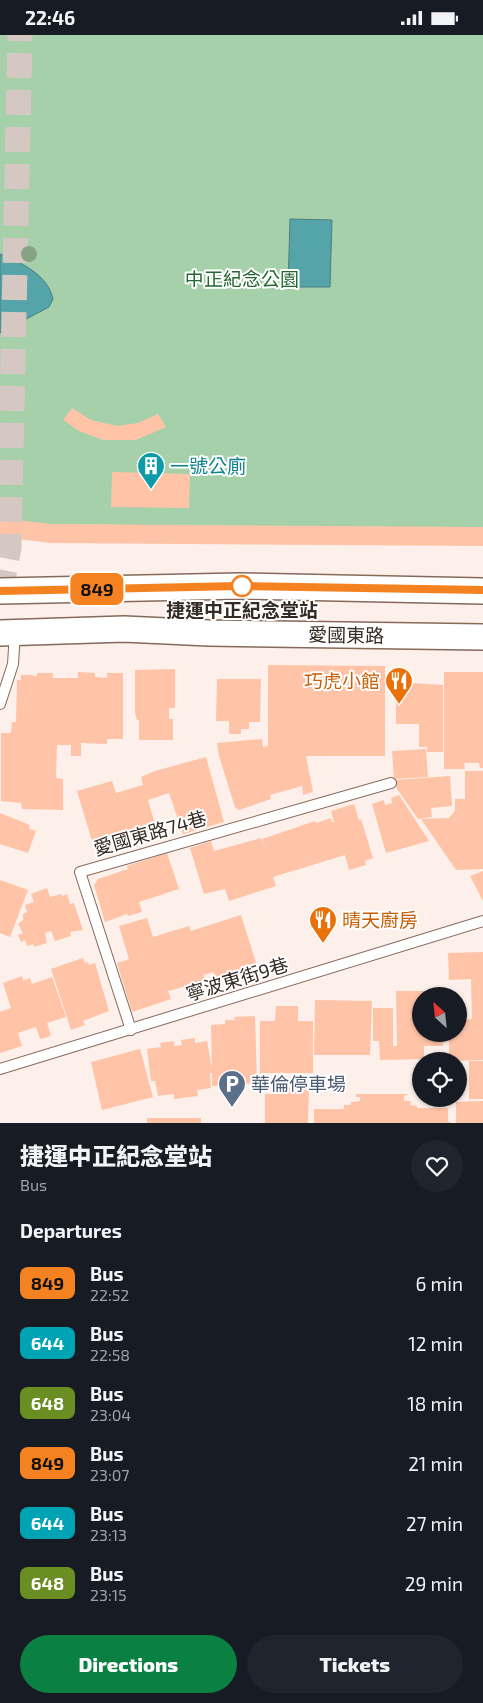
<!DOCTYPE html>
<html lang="en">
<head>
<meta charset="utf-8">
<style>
  :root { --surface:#171b24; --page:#20242c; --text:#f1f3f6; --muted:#9ea1a6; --accent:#0b8043 }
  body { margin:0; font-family:"Exo 2","Noto Sans TC",sans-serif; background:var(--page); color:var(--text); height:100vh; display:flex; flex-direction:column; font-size:19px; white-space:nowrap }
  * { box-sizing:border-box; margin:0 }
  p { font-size:16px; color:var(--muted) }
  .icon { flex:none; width:28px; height:28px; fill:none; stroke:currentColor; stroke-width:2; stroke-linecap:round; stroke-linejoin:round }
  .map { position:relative; height:1088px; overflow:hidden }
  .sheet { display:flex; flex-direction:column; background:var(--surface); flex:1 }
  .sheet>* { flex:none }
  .badge { padding:0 10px; border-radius:8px; font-size:18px; line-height:32px }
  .needle { width:32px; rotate:333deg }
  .buttons { position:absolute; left:412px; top:952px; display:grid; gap:10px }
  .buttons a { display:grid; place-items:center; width:55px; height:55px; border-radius:50%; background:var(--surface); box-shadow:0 1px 4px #0004; font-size:25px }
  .map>.badge { position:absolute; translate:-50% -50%; box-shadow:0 0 0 2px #fff }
  h2 { padding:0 20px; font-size:19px; line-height:45px }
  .round { display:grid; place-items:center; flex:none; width:52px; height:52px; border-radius:26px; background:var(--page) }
  .overview { display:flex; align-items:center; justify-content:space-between; height:85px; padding:0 20px }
  h1 { font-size:24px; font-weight:800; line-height:38px }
  .button { display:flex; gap:10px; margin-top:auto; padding:10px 20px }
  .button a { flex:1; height:58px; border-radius:30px; background:var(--accent); color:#fff; font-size:20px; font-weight:800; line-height:58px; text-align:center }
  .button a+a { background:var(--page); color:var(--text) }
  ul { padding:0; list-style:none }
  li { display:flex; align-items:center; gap:15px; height:60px; padding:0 20px }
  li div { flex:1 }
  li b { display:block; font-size:19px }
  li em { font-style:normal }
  li .badge { min-width:55px; font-weight:700; text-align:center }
  .status { display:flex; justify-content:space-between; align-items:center; height:35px; padding:0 25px; background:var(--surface); direction:ltr }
  .status svg { height:14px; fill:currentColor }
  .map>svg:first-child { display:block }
  .green { fill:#a5d0a9 }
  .water { fill:#54a4a9; stroke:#4b7f81 }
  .building { fill:#ffc3a7 }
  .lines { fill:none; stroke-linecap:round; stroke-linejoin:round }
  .tertiary-tunnel { stroke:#d5c8c2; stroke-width:25; stroke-dasharray:25 12; stroke-linecap:butt }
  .service-casing { stroke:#86695b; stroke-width:12 }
  .tertiary-casing { stroke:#86695b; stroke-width:28 }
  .service { stroke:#fff; stroke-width:10 }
  .tertiary { stroke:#fff; stroke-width:25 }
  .tree { fill:#86a484 }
  .line-casing { stroke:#fff; stroke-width:11 }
  .line { stroke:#f58220; stroke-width:8 }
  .stop-dot { fill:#fff; stroke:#f58220; stroke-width:2.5 }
  .labels { text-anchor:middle; stroke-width:4; stroke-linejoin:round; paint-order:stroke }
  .park-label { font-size:19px; fill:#246732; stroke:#fff }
  .culture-label { font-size:19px; fill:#0d838f; stroke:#fff; text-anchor:start }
  .stop-label { font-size:19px; font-weight:bold; fill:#362a24; stroke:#fff }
  .street-label { font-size:19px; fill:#362a24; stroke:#fff }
  .food-label { font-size:19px; fill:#c56008; stroke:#fff; text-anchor:end }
  .service-label { font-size:19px; fill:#4e5e75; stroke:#fff; text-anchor:start }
</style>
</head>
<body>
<div class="status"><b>22:46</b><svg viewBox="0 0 49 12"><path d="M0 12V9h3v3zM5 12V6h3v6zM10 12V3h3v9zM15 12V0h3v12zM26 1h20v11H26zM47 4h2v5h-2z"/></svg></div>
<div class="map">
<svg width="483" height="1088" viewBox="0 0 483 1088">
  <rect width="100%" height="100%" fill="#fdefe9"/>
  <path class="green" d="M 0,0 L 483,0 L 483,493 L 0,489 Z"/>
  <path class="water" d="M 290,184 L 332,185 L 330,252 L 288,252 Z
    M 0,219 C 21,227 48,240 53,264 L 49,272 L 0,298 Z"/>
  <path class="building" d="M 72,373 L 91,385 L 117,391 L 138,388 L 158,379 L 166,392 L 136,405 L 103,405 L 79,396 L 63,385 Z
    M 112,437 L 190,439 L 189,473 L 111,472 Z
    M 0,483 L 51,489 L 483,492 L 483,511 L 51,508 L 0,502 Z
    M 268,630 L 385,631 L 385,721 L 306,721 L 313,757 L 303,760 L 302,751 L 270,760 L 271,764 L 239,775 L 235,772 L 219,721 L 217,708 L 262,704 L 263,712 L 268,711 Z
    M 175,634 L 175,673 L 169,673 L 169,684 L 173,684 L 173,705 L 139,705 L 139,685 L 137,685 L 135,678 L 135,635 Z
    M 78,637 L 95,638 L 95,642 L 107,643 L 107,638 L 123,638 L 123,704 L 107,704 L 107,709 L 81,708 L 81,721 L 71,721 L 71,710 L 57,710 L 56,743 L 63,744 L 63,775 L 22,774 L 21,768 L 1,766 L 1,698 L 11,698 L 12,687 L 16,687 L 17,645 L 21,645 L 21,640 L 33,640 L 36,642 L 37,638 L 53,638 L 53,643 L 78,643 Z
    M 444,637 L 483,637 L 483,733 L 480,733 L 479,728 L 464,728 L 465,734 L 444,734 Z
    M 217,644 L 261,644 L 260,687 L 249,687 L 249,694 L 241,694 L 241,699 L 229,699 L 229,686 L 216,686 Z
    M 396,647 L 443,650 L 443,717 L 427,717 L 427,712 L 419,712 L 419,689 L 396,689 Z
    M 426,714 L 428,742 L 394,744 L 392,716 Z
    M 206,722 L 224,787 L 183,799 L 169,758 L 148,765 L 157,796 L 134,802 L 135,804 L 95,816 L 77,756 L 112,746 L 116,758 L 143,750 L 141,742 L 155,736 Z
    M 465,736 L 483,736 L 483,834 L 456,835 L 421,784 L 449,783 L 455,776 L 455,764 L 465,764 Z
    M 450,741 L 452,771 L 431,773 L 432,782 L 418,784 L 397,754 L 395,745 Z
    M 399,760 L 429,806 L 386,818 L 372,769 L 384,765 L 385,770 L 392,768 L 391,763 Z
    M 354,769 L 359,785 L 361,784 L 373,823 L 365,826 L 366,830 L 349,835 L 345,820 L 273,842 L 276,851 L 229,866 L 225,854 L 204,859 L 190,813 L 211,806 L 214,816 L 261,803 L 267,819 L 262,804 L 315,786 L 316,788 L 331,783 L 332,787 L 334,787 L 331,776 Z
    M 0,778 L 30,790 L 29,794 L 36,796 L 28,818 L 0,809 Z
    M 167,818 L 179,854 L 139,867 L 142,877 L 128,881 L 127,879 L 105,887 L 94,850 L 98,844 L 128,834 L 127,831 Z
    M 483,836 L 483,866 L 470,841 Z
    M 0,845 L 28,855 L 10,902 L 0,898 Z
    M 47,853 L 50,862 L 61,859 L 62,861 L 67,859 L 70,869 L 74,868 L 83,895 L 70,897 L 71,901 L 55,906 L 51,896 L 45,898 L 47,908 L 34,912 L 34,909 L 27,911 L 25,905 L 21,907 L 18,900 L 23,898 L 18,889 L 23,885 L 23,879 L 27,877 L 25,870 L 34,867 L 31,859 Z
    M 241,880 L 258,934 L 216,947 L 213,937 L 204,940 L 202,933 L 205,946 L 168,956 L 171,964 L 132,977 L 117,928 L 129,924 L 119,891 L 147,883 L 153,902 L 189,891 L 191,896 Z
    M 483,917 L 483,1025 L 449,1026 L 449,999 L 459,999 L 459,985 L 472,984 L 471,944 L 449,945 L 448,918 Z
    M 83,923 L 85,928 L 88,927 L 89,930 L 95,928 L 109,976 L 83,986 L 85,990 L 71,995 L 51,934 Z
    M 22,941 L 23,946 L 30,943 L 32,949 L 52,942 L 66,982 L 47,988 L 51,1001 L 40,1004 L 36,992 L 18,998 L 22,1011 L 0,1018 L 0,977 L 11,973 L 3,948 Z
    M 396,956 L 443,956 L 443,961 L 421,961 L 421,999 L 443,999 L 443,1011 L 424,1011 L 424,1024 L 380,1025 L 379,1006 L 373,1006 L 373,973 L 393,973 L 393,1011 L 397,1011 Z
    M 315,965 L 372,966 L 370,1020 L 314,1020 Z
    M 276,971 L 298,971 L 298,986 L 313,986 L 313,1038 L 260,1038 L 260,986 L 275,986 Z
    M 255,981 L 257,1048 L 212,1051 L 212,1038 L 210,1038 L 211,1053 L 197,1055 L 198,1061 L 174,1064 L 174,1059 L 158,1061 L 155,1046 L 151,1046 L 147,1014 L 161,1012 L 160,1008 L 174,1006 L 174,1011 L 182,1010 L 181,1005 L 195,1003 L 195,1008 L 207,1006 L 212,1034 L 211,990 L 225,989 L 225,985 L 235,985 L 234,982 Z
    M 140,1014 L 153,1062 L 102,1075 L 91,1027 Z
    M 469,1026 L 483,1026 L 483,1064 L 469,1064 Z
    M 285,1052 L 309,1053 L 308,1088 L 265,1088 L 265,1059 L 284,1059 Z
    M 356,1059 L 409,1059 L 404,1061 L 404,1066 L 411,1066 L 410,1070 L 417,1071 L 417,1073 L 448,1073 L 448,1086 L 451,1088 L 314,1088 L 314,1074 L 344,1074 L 344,1070 L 351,1070 L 351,1067 L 360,1066 L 360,1062 L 356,1062 Z
    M 483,1066 L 483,1088 L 456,1088 L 456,1067 Z
    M 147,1083 L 201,1083 L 201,1088 L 147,1088 Z"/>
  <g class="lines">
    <path class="tertiary-tunnel" d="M 0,560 L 9,513 L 20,0"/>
    <defs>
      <path id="service" d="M 0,669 L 13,629 L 15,597
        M 131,995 L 80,837 L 391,748
        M 0,1034 L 483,886"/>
      <path id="tertiary" d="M 0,556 L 240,551 L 483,556
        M 0,598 L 124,594 L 209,598 L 483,602"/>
    </defs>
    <use href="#service" class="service-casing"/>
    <use href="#tertiary" class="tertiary-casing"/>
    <use href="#service" class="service"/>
    <use href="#tertiary" class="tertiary"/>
  </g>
  <circle class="tree" cx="29" cy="219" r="8"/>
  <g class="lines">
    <defs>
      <path id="line" d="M 0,556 L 240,551 L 483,555"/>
    </defs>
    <use href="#line" class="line-casing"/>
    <use href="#line" class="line"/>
  </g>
  <defs>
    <symbol id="building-pin" viewBox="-11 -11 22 30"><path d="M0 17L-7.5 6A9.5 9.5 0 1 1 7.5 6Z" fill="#0f9aa8" stroke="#fff"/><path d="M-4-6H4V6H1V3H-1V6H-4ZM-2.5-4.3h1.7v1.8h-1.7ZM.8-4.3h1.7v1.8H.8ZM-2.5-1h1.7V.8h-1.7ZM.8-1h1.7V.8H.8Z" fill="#fff"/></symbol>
    <symbol id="restaurant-pin" viewBox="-11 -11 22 30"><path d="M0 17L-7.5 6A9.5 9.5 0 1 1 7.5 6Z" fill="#e8710a" stroke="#fff"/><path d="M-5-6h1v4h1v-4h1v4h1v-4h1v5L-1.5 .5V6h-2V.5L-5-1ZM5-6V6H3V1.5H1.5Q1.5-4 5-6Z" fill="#fff"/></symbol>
    <symbol id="parking-pin" viewBox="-11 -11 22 30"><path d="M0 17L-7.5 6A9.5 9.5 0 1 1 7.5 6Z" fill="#5c6f8a" stroke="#fff"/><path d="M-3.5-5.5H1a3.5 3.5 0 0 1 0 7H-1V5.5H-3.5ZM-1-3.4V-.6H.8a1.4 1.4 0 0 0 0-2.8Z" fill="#fff"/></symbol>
  </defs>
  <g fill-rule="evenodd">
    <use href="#building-pin" x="135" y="415" width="32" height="43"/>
    <use href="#restaurant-pin" x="383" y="630" width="32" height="43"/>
    <use href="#restaurant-pin" x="307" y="869" width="32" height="43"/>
    <use href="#parking-pin" x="216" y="1033" width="32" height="43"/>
  </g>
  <circle class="stop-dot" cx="242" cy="551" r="10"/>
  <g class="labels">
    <g class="park-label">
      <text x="242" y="251">中正紀念公園</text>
    </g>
    <g class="culture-label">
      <text x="170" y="438">一號公廁</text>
    </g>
    <g class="stop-label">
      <text x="242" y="582">捷運中正紀念堂站</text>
    </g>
    <g class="street-label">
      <text transform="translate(346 600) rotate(1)" y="7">愛國東路</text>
      <text transform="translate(150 798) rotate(-16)" y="7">愛國東路74巷</text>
      <text transform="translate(237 944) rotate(-17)" y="7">寧波東街9巷</text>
    </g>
    <g class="food-label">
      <text x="380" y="653">巧虎小館</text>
      <text x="342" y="892" text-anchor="start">晴天廚房</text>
    </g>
    <g class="service-label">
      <text x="251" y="1056">華倫停車場</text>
    </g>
  </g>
</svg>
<div class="buttons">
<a><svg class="needle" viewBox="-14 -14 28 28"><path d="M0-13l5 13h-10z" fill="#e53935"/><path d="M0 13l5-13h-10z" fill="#9ea1a6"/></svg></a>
<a><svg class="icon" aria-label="locate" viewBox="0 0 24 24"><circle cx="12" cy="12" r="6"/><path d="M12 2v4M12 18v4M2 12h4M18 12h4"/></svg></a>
</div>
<b class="badge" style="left:97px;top:554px;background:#f58220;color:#111">849</b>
</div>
<section class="sheet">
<div class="overview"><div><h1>捷運中正紀念堂站</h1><p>Bus</p></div><a class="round"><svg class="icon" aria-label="heart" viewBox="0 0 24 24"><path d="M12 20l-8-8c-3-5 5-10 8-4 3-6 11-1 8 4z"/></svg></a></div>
<h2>Departures</h2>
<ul>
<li><span class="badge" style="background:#f58220;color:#111">849</span><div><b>Bus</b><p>22:52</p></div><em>6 min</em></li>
<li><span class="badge" style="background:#00a3b4;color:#fff">644</span><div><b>Bus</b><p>22:58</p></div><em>12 min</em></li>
<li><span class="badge" style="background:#6b8e23;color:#fff">648</span><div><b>Bus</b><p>23:04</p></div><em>18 min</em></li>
<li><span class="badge" style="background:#f58220;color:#111">849</span><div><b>Bus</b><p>23:07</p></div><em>21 min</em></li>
<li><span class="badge" style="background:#00a3b4;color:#fff">644</span><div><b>Bus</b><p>23:13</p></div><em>27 min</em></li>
<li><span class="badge" style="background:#6b8e23;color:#fff">648</span><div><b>Bus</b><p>23:15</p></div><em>29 min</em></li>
</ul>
<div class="button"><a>Directions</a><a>Tickets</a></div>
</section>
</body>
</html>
